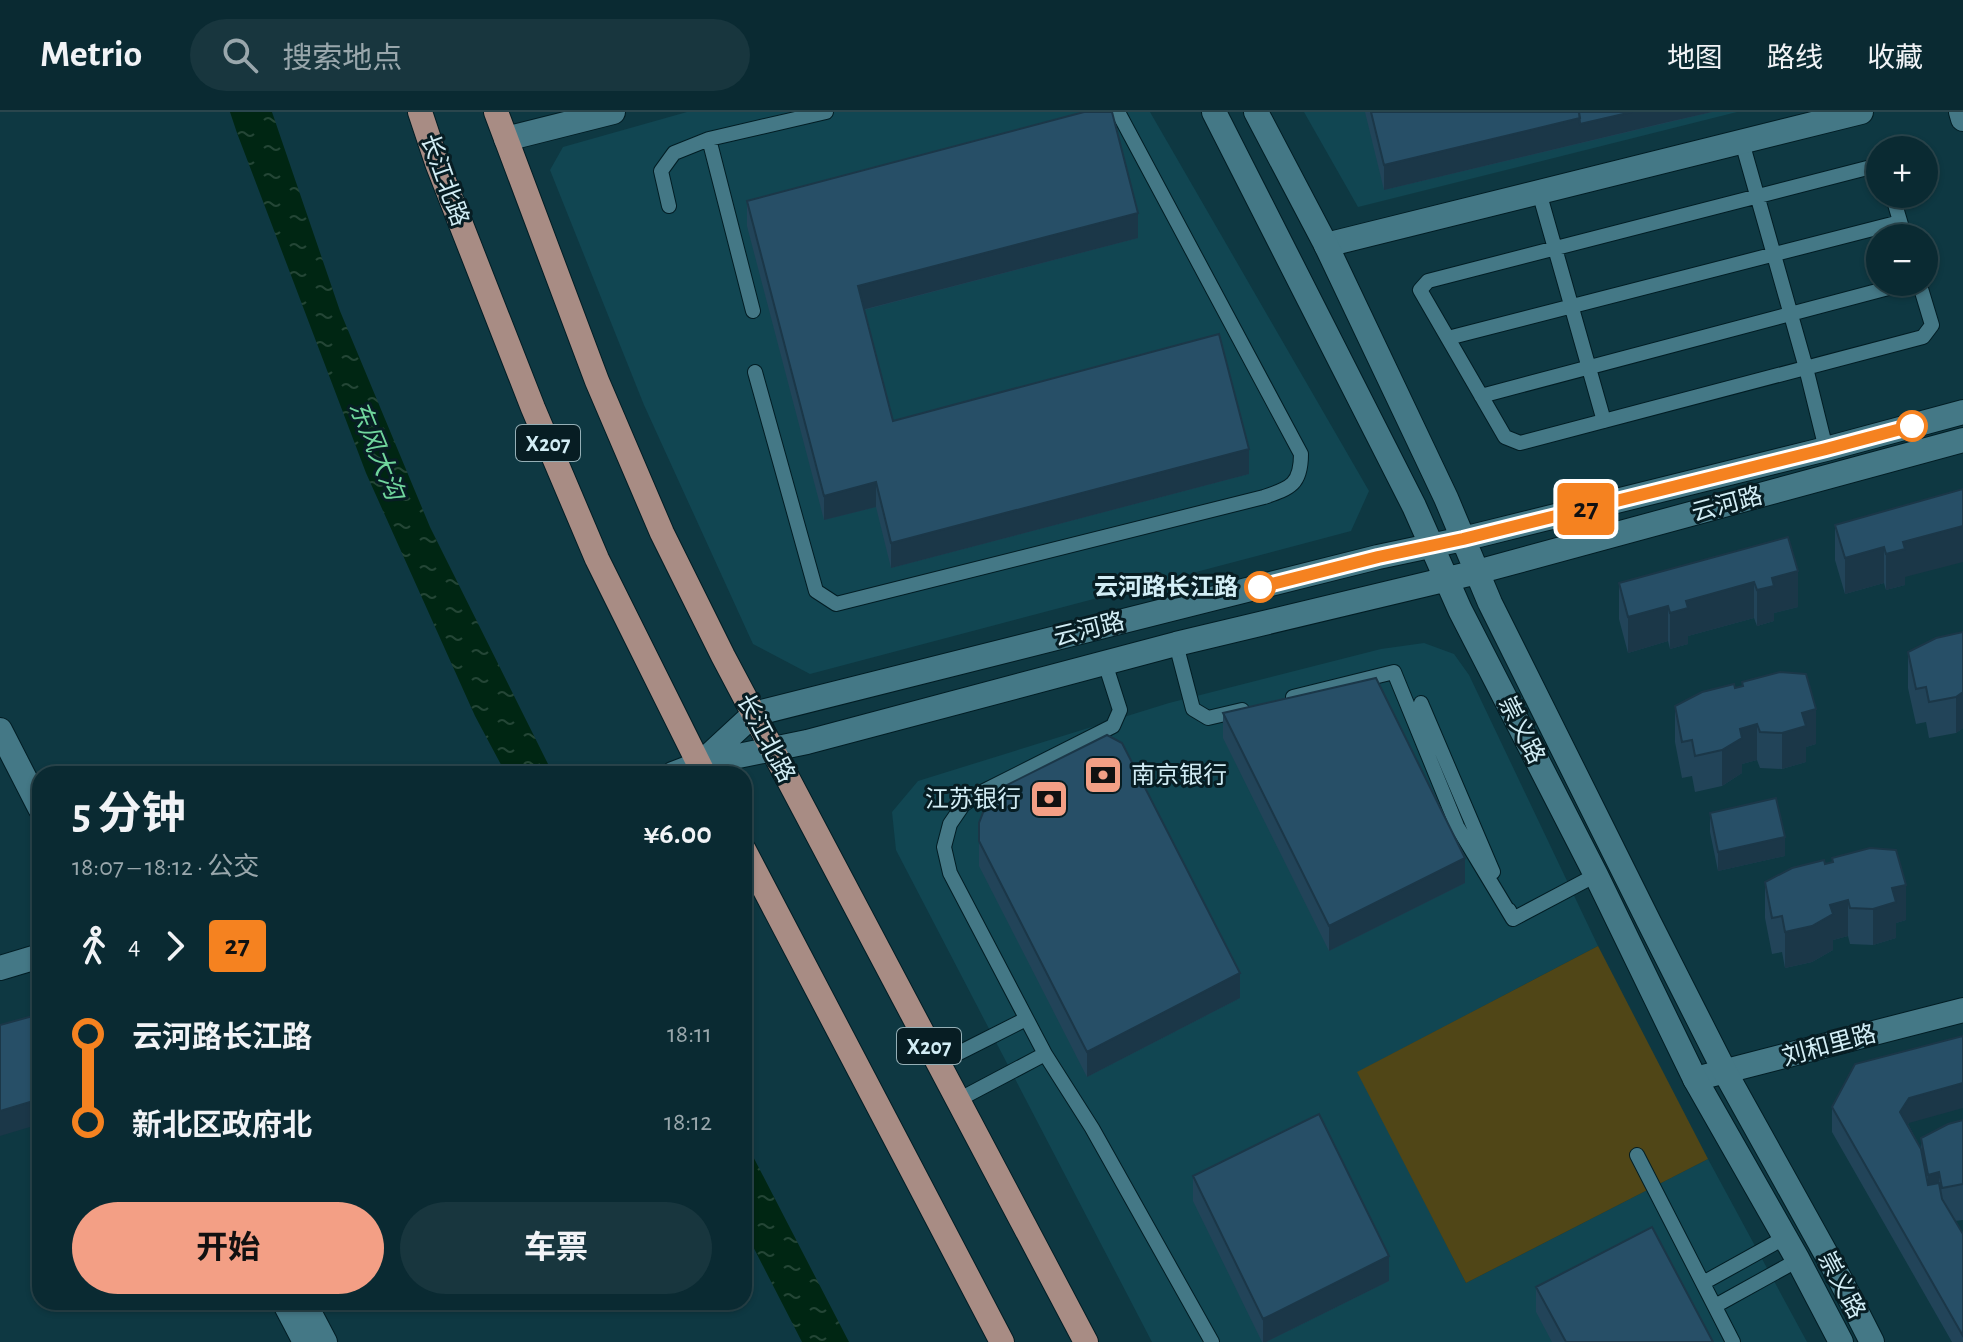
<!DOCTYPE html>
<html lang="zh">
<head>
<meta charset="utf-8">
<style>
  :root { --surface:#0a2a32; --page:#18363e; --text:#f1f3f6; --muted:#99a7ac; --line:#2a464d; --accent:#f39f85 }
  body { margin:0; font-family:"Alegreya Sans","Noto Sans SC",sans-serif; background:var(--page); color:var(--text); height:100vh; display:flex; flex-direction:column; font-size:30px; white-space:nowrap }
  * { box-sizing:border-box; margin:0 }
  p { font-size:26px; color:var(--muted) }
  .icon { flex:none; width:44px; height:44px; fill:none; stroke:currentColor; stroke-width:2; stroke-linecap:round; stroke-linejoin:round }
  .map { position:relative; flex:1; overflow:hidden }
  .drawer { position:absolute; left:32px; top:654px; width:720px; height:544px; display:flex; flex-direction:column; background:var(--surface); border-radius:24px; box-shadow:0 2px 6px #0004,0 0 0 2px var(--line) }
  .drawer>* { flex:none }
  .badge { padding:0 16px; border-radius:6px; font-size:28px; line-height:52px }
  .tools { position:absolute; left:1866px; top:24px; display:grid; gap:16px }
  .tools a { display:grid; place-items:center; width:72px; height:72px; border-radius:50%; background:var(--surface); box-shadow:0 2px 6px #0004,0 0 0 2px var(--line); font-size:40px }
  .map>.badge { position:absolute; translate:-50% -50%; box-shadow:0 0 0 4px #fff }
  .legs { display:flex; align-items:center; gap:12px; height:88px; padding:0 40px; font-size:26px }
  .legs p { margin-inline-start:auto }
  .summary { display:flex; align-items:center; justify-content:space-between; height:136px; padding:0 40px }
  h1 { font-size:44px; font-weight:700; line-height:60px }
  .button { display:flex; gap:16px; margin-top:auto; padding:16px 40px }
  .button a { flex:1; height:92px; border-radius:48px; background:var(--accent); color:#111; font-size:32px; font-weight:700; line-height:92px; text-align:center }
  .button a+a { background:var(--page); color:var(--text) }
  ul { padding:0 40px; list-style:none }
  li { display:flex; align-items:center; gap:28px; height:88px; font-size:30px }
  li i { display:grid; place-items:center; width:12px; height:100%; margin:0 10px; background:currentColor }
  li i::after { content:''; width:20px; height:20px; margin:-10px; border:6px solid; border-radius:50%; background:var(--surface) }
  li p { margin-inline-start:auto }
  li:first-child i { background:linear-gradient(#0000 50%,currentColor 0) }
  li:last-child i { background:linear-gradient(currentColor 50%,#0000 0) }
  header { display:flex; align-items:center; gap:48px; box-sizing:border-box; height:112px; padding:0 40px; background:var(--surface); border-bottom:2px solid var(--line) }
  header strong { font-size:38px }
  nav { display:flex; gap:44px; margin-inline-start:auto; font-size:28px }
  .search { width:560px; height:72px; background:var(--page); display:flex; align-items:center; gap:20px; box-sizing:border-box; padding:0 28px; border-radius:44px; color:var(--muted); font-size:30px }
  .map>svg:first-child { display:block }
  .built { fill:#114652 }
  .park { fill:#504617 }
  .water { fill:url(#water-ripples) }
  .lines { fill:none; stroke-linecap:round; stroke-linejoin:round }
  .lane-casing { stroke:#021d24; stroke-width:16 }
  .street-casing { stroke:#021d24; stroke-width:26 }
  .secondary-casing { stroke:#021d24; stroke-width:26 }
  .primary-casing { stroke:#021d24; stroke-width:26 }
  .lane { stroke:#447886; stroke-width:14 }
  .street { stroke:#447886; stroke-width:24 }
  .secondary { stroke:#447886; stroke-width:24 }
  .primary { stroke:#a88c84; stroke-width:24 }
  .wall { fill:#224459 }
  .shaded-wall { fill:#1b3748 }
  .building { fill:#274f67; stroke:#1b3748; stroke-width:2 }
  .line-1-casing { stroke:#fff; stroke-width:18 }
  .line-1 { stroke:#f58220; stroke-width:12 }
  .stop-1-dot { fill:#fff; stroke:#f58220; stroke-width:4 }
  .labels { text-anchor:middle; stroke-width:6; stroke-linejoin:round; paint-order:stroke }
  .shield { fill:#071d23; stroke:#95afb6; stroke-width:2 }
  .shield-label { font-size:22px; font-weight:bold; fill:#d2edf5 }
  .street-label { font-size:24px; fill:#d2edf5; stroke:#071d23 }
  .stop-label { font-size:24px; font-weight:bold; fill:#d2edf5; stroke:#071d23; text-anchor:end }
  .poi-label { font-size:24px; fill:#d2edf5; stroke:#071d23; text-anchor:start }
  .water-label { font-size:26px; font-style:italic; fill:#70d69d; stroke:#071d23 }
</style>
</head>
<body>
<header>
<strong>Metrio</strong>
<div class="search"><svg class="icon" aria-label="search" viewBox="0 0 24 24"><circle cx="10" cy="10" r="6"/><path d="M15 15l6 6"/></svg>搜索地点</div>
<nav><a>地图</a><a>路线</a><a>收藏</a></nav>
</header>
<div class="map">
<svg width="1963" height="1230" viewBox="0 0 1963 1230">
  <defs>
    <pattern id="water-ripples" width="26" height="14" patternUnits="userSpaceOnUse" patternTransform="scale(2)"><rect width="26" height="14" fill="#002613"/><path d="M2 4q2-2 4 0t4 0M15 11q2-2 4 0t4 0" fill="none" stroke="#244636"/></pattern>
  </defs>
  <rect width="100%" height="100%" fill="#0e3842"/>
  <path class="built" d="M 687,0 L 1150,0 L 1369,379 L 1351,419 L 810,562 L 753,532 L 644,293 L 550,58 L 563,35 Z
    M 1304,0 L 1737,0 L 1358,95 Z
    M 1424,531 L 1454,542 L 1469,563 L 1598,834 L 1358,960 L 1466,1171 L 1708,1047 L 1807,1230 L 1152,1230 L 896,738 L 892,700 L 918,669 L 1169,591 L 1381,537 Z"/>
  <path class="park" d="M 1598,834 L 1708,1047 L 1466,1171 L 1357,960 Z"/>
  <path class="water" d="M 230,0 L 272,0 L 340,199 L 430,415 L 553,662 L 506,662 L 475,604 L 366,361 L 237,21 Z
    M 744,1027 L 849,1230 L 802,1230 L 744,1117 Z"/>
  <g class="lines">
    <defs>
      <path id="lane" d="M 709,27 L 753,199
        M 1742,30 L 1806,256 L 1826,337
        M 1880,58 L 1875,54 L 1428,169 L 1420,178 L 1505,325 L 1520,331 L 1923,225 L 1932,213 L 1919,170
        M 1539,80 L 1604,309
        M 1892,82 L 1905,126
        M 669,94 L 661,59 L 674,41 L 709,27 L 826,0
        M 1448,226 L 1900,110
        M 755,260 L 816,479 L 836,492 L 1264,385 C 1291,376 1301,372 1301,342 L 1118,0
        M 1481,284 L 1911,170
        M 1176,532 L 1193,597 L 1208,606 L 1242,598
        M 1105,551 L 1120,598 L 1113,614 L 980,681 L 963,693 L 950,712 L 944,735 L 950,761 L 1045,942 L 1092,1016 L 1212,1230
        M 1293,585 L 1394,560 L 1457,714 L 1513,807
        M 1421,591 L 1493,760
        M 1509,798 L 1513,807 L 1596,763
        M 939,951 L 1026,907
        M 958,988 L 1045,942
        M 1637,1043 L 1733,1230
        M 1703,1171 L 1784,1126
        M 1715,1194 L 1798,1148"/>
      <path id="street" d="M 1961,0 L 1963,7
        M 1326,133 L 1861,0
        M 1695,967 L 1963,898"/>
      <path id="secondary" d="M 1214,0 L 1414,394 L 1460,498 L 1596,763 L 1695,967 L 1798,1148 L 1841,1230
        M 1256,0 L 1326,133 L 1446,386 L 1490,491 L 1649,810 L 1725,960 L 1840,1167 L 1872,1230
        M 506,27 L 613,0
        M 0,618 L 40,696
        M 701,651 L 754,602 L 1378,445 L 1463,427 L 1826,337 L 1963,300
        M 673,662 L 699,652 L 807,630 L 1176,532 L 1477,460 L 1963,328
        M 0,856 L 40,844
        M 284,1190 L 305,1230
        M 304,1190 L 325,1230"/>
      <path id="primary" d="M 420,0 L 437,51 L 533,296 L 597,447 L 704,662
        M 496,0 L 597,269 L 662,421 L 723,544 L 1086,1230
        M 744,738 L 1002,1230"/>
    </defs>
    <use href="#lane" class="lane-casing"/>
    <use href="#street" class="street-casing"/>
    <use href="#secondary" class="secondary-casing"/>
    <use href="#primary" class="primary-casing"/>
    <use href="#lane" class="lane"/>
    <use href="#street" class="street"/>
    <use href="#secondary" class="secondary"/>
    <use href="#primary" class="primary"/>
  </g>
  <path class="wall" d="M 1365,0 L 1712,0 L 1384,78 Z
    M 747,89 L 1138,126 L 864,198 L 893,309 L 1249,362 L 891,456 L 876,395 L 824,408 L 747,114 Z
    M 1963,377 L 1905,465 L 1905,473 L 1886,478 L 1884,471 L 1845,482 L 1835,448 L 1835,413 Z
    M 1788,425 L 1798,495 L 1774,501 L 1774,509 L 1757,514 L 1754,506 L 1688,524 L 1688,532 L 1670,537 L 1668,529 L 1628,541 L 1619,507 L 1619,471 Z
    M 1963,520 L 1963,616 L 1956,621 L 1929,626 L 1926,610 L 1916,612 L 1908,576 L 1908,540 Z
    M 1742,570 L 1816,632 L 1806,635 L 1806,650 L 1782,657 L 1760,656 L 1757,648 L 1742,652 L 1742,661 L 1722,674 L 1695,680 L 1692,664 L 1682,666 L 1675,630 L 1675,594 L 1742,575 Z
    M 1223,601 L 1465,771 L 1329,839 L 1223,626 Z
    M 1710,701 L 1785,744 L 1718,759 L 1710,720 Z
    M 979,711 L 1240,886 L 1087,965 L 979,754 Z
    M 1832,746 L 1906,808 L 1896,811 L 1896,826 L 1873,833 L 1850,832 L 1848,824 L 1833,828 L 1833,838 L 1812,850 L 1785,856 L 1782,840 L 1772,842 L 1765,806 L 1765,770 L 1832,751 Z
    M 1832,995 L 1909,1011 L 1908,1012 L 1921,1037 L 1921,1026 L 1963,1008 L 1963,1108 L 1955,1109 L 1963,1122 L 1963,1230 L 1952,1230 L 1832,1020 Z
    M 1193,1064 L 1389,1169 L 1266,1230 L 1262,1230 L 1193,1089 Z
    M 1536,1175 L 1713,1230 L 1552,1230 L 1536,1200 Z"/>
  <path class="shaded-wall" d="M 1632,0 L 1664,0 L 1664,11 L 1384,78 L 1384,53 L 1580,6 Z
    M 1664,0 L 1712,0 L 1664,11 Z
    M 1138,101 L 1138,126 L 858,199 L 858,174 Z
    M 1249,337 L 1249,362 L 891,456 L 891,431 Z
    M 876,370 L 876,395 L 824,408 L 824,384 Z
    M 1963,414 L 1963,450 L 1905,465 L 1905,473 L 1886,478 L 1886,442 L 1903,430 Z
    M 1884,435 L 1884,471 L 1845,482 L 1845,446 Z
    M 1798,459 L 1798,495 L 1774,501 L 1774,509 L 1757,514 L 1757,478 L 1772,466 Z
    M 1754,470 L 1754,506 L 1688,524 L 1688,532 L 1670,537 L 1670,501 L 1686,489 Z
    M 1668,494 L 1668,529 L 1628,541 L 1628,505 Z
    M 1963,580 L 1963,616 L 1956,621 L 1956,585 Z
    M 1816,597 L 1816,632 L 1806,635 L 1806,650 L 1782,657 L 1782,621 L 1802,601 Z
    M 1757,612 L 1757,648 L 1742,652 L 1742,661 L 1722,674 L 1722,638 L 1740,617 Z
    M 1785,725 L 1785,744 L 1718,759 L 1718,740 Z
    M 1465,746 L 1465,771 L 1329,839 L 1329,814 Z
    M 1906,773 L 1906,808 L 1896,811 L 1896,826 L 1873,833 L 1873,797 L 1892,776 Z
    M 1848,788 L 1848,824 L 1833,828 L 1833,838 L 1812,850 L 1785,856 L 1785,820 L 1830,793 Z
    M 1240,861 L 1240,886 L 1087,965 L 1087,940 Z
    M 1963,971 L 1963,996 L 1909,1011 L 1900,1025 L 1900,1000 L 1909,986 Z
    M 40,987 L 40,1012 L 0,1024 L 0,999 Z
    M 1939,1060 L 1939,1096 L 1928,1098 L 1928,1063 Z
    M 1389,1144 L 1389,1169 L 1266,1230 L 1263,1230 L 1263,1207 Z"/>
  <path class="building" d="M 1084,0 L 1112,0 L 1138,101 L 858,174 L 893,309 L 1219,222 L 1249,337 L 891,431 L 876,370 L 824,384 L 747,89 Z
    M 1371,0 L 1579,0 L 1580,6 L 1384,53 Z
    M 1579,0 L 1632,0 L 1580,12 Z
    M 1963,377 L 1963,414 L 1903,430 L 1905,437 L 1886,442 L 1884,435 L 1845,446 L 1835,413 Z
    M 1788,425 L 1798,459 L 1772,466 L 1774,474 L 1757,478 L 1754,470 L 1686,489 L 1688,496 L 1670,501 L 1668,494 L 1628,505 L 1619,471 Z
    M 1963,520 L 1963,580 L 1956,585 L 1929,590 L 1926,575 L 1916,577 L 1908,540 L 1936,526 Z
    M 1780,560 L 1806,562 L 1816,597 L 1802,601 L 1806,614 L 1782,621 L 1760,620 L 1757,612 L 1740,617 L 1742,626 L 1722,638 L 1695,644 L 1692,628 L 1682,630 L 1675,594 L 1702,580 L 1734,572 L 1735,576 L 1743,574 L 1742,570 Z
    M 1376,566 L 1465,746 L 1329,814 L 1223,601 Z
    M 1107,623 L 1122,631 L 1240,861 L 1087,940 L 979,729 L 979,711 L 986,693 L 999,677 Z
    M 1776,686 L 1785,725 L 1718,740 L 1710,701 Z
    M 1870,736 L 1896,738 L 1906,773 L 1892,776 L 1896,790 L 1873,797 L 1850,796 L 1848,788 L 1830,793 L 1833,802 L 1812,814 L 1785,820 L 1782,804 L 1772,806 L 1765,770 L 1792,756 L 1824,748 L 1825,752 L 1833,750 L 1832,746 Z
    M 40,902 L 40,987 L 0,999 L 0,913 Z
    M 1963,924 L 1963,971 L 1909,986 L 1900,1000 L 1921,1037 L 1928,1073 L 1939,1071 L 1942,1087 L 1963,1122 L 1963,1224 L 1832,995 L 1855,952 Z
    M 1319,1002 L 1389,1144 L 1263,1207 L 1193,1064 Z
    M 1963,1008 L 1963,1072 L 1942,1076 L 1939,1060 L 1928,1063 L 1921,1026 L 1948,1012 Z
    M 1652,1115 L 1713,1230 L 1566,1230 L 1536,1175 Z"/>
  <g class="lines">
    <defs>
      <path id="line-1" d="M 1260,475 L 1378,445 L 1463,427 L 1826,337 L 1912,314"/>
    </defs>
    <use href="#line-1" class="line-1-casing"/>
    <use href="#line-1" class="line-1"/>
  </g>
  <defs>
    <symbol id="bank-square" viewBox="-11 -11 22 22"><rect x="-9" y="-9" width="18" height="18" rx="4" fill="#f39f85" stroke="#071d23"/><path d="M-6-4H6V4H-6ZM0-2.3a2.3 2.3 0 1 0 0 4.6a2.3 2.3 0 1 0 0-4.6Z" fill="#111"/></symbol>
  </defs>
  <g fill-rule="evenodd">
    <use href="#bank-square" x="1081" y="641" width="44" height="44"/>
    <use href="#bank-square" x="1027" y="665" width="44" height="44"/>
  </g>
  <g class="stop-1-dot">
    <circle cx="1912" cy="314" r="14"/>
    <circle cx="1260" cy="475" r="14"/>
  </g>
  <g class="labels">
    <g class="shield">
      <rect x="516" y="313" width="64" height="36" rx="6"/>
      <rect x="897" y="916" width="64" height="36" rx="6"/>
    </g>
    <g class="shield-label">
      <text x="548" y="339">X207</text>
      <text x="929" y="942">X207</text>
    </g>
    <g class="street-label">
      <text transform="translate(445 68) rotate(70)" y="8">长江北路</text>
      <text transform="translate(1727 392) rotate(-15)" y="8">云河路</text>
      <text transform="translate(1089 517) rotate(-14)" y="8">云河路</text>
      <text transform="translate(1522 618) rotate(63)" y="8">崇义路</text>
      <text transform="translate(766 626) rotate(62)" y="8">长江北路</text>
      <text transform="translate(1829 933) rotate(-15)" y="8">刘和里路</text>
      <text transform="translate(1842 1173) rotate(62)" y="8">崇义路</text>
    </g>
    <g class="stop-label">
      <text x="1238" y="483">云河路长江路</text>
    </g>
    <g class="poi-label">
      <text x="1131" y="671">南京银行</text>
      <text x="1021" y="695" text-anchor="end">江苏银行</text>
    </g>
    <g class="water-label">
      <text transform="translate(377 338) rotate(68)" y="9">东风大沟</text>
    </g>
  </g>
</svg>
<div class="tools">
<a>+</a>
<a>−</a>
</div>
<b class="badge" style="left:1586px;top:397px;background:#f58220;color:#111">27</b>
<section class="drawer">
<div class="summary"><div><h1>5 分钟</h1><p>18:07 – 18:12 · 公交</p></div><b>¥6.00</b></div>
<div class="legs"><svg class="icon" aria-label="walk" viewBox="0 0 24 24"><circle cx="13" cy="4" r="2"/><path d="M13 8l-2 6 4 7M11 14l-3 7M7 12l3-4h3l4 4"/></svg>4<svg class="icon" aria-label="forward" viewBox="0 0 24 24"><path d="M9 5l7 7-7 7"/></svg><b class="badge" style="background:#f58220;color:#111">27</b></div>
<ul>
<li><i style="color:#f58220"></i><b>云河路长江路</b><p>18:11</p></li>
<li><i style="color:#f58220"></i><b>新北区政府北</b><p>18:12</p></li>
</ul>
<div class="button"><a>开始</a><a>车票</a></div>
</section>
</div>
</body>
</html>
